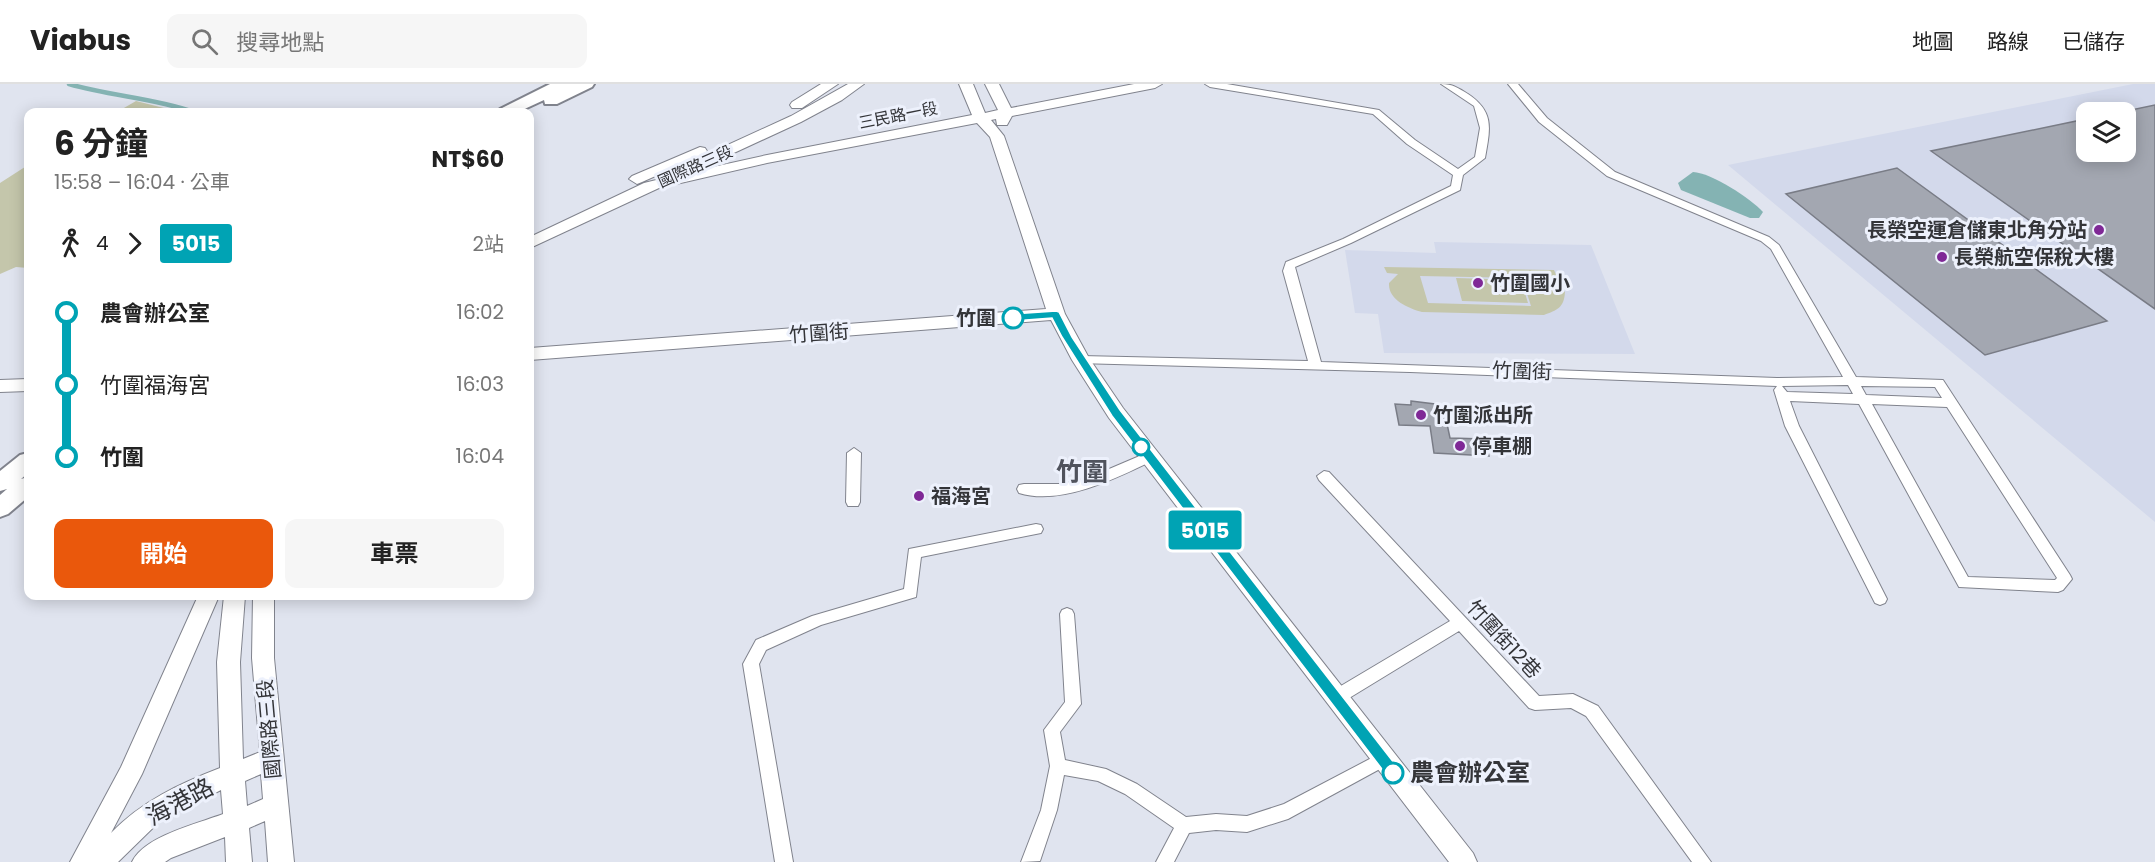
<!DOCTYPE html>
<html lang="zh-TW">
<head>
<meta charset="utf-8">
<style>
  :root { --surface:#fff; --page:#f6f6f6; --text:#222; --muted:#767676; --line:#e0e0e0; --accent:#ea580c }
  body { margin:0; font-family:Poppins,"Noto Sans TC",sans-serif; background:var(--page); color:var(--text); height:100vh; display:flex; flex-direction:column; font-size:22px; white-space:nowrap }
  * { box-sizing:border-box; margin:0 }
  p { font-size:20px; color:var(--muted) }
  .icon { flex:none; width:33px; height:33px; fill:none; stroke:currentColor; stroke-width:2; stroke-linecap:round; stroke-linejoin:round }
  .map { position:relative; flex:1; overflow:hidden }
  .side { position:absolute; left:24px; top:24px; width:510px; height:492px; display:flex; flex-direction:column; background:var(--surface); border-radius:12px; box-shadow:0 3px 15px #0003 }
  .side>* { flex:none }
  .badge { padding:0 12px; border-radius:4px; font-size:21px; line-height:39px }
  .controls { position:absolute; left:2076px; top:18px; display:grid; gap:12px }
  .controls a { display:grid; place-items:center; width:60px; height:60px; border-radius:12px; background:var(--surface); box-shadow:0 3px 15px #0003; font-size:30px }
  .map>.badge { position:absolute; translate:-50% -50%; box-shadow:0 0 0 3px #fff }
  .legs { display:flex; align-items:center; gap:9px; height:66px; padding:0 30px; font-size:20px }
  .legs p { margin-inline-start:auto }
  .headline { display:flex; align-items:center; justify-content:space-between; height:102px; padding:0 30px }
  h1 { font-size:33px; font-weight:700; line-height:45px }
  .primary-button { display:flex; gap:12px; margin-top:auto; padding:12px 30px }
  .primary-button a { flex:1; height:69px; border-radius:12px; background:var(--accent); color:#fff; font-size:24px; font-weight:700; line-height:69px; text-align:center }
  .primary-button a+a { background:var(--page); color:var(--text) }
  ul { padding:0 30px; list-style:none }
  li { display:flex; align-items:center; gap:21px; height:72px; font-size:22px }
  li i { display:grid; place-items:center; width:9px; height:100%; margin:0 8px; background:currentColor }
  li i::after { content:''; width:15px; height:15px; margin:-8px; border:4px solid; border-radius:50%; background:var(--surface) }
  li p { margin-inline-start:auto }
  li:first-child i { background:linear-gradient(#0000 50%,currentColor 0) }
  li:last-child i { background:linear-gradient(currentColor 50%,#0000 0) }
  header { display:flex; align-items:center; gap:36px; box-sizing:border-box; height:84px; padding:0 30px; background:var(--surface); border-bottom:2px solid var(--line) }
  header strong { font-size:28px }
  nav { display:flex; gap:33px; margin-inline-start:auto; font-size:21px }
  .search { width:420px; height:54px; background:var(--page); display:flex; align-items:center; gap:15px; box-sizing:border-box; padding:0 21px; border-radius:12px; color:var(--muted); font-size:22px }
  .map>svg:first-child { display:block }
  .built { fill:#d3d9eb; fill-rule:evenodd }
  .green { fill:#c4c6ab; fill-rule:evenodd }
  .water { fill:#84b3b3 }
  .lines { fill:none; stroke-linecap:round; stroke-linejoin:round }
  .stream { stroke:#84b3b3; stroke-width:4.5 }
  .building { fill:#a3a7b1; stroke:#797c86; stroke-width:1.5 }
  .street-casing { stroke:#80838d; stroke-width:2 }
  .secondary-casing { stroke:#80838d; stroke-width:2 }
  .primary-casing { stroke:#80838d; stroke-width:4 }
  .street { fill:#fff; fill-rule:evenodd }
  .secondary { fill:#fff; fill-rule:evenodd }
  .primary { fill:#fff; fill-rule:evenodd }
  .line-1 { fill:#00a3b4; stroke:#fff; stroke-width:1.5 }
  .poi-dot { fill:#7f2896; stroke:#edf1fc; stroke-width:2 }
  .stop-1-dot { fill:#fff; stroke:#00a3b4; stroke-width:3 }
  .labels { text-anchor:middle; stroke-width:6; stroke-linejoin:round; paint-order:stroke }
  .far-street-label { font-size:16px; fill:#343539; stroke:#edf1fc }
  .poi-label { font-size:20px; font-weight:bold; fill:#343539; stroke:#edf1fc; text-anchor:start }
  .stop-label { font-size:20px; font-weight:bold; fill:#343539; stroke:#edf1fc; text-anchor:end }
  .street-label { font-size:20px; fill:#343539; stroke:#edf1fc }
  .near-stop-label { font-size:24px; font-weight:bold; fill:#343539; stroke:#edf1fc; text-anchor:start }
  .near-street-label { font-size:24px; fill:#343539; stroke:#edf1fc }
  .district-label { font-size:26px; font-weight:bold; fill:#50535d; stroke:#edf1fc }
</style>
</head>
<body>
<header>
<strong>Viabus</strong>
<div class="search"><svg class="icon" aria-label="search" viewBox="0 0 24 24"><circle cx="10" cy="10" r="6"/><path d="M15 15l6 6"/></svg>搜尋地點</div>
<nav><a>地圖</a><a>路線</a><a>已儲存</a></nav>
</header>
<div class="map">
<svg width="2155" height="778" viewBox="0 0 2155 778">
  <rect width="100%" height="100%" fill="#e0e4ef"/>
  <path class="built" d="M 2133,0 L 2155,0 L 2155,438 L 1728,81 ZM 2086,28 L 2126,28 L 2126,68 L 2086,68 Z
    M 1434,158 L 1591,161 L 1635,270 L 1384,269 L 1378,230 L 1355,229 L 1345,166 L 1436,169 Z"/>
  <path class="green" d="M 136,17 L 180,28 L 117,28 Z
    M 28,81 L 28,184 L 16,183 L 0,190 L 0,99 Z
    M 1384,183 L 1554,186 L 1557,193 L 1549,194 L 1565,208 C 1564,224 1557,226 1544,231 L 1422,228 C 1408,224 1388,216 1389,199 L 1398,190 L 1387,189 ZM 1420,192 L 1522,194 L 1531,222 L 1428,219 Z
    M 1456,194 L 1521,196 L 1528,219 L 1462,217 Z"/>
  <path class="water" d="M 1693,88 C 1712,89 1750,114 1763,128 L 1759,134 L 1750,134 L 1681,106 L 1678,99 Z"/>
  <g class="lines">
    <path class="stream" d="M 69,0 C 110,12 154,14 194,28"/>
  </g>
  <path class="building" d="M 2155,21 L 2155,225 L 1931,67 L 2086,35 L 2086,68 L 2126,68 L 2126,27 Z
    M 1897,84 L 2107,237 L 1985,271 L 1786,110 Z
    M 1411,317 L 1443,321 L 1450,354 L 1484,355 L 1489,372 L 1434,369 L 1430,342 L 1399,341 L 1395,320 L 1411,321 Z"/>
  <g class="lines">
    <defs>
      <path id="street" d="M 1205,0 L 1227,0 L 1379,26 L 1415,56 L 1458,85 L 1475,73 L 1480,44 L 1474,22 L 1441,0 C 1453,0 1458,4 1468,10 C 1495,28 1490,45 1485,74 L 1463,91 L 1460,106 L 1351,159 L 1295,183 L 1321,278 L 1777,294 L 1843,293 L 1771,165 L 1761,157 L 1607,92 L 1539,38 L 1508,0 L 1518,0 L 1547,34 L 1615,88 L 1769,153 L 1779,161 L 1856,293 L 1943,296 L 2070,491 L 2072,495 L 2063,506 L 2058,508 L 1959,503 L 1859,320 L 1790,317 L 1799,342 L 1887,515 L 1885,519 L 1880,521 L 1875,519 L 1785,342 L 1774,306 L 1777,302 L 1410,288 L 1077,279 L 1075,276 L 1081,272 L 1308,277 L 1283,187 L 1286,178 L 1343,155 L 1451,102 L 1453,91 L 1407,60 L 1373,30 L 1210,3 ZM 1848,301 L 1853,310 L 1787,308 L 1782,302 ZM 1861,302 L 1935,303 L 1942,314 L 1866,311 ZM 1872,320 L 1947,323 L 2057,494 L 2055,496 L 1968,493 Z
        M 854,364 L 861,369 L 860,418 L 858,422 L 848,422 L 846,418 L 847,369 Z
        M 1149,368 L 1156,373 L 1154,376 C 1117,394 1061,422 1019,409 L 1017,405 L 1019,401 L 1024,400 L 1060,400 L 1088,394 Z
        M 1324,387 L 1329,388 L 1539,612 L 1573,610 L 1598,622 L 1711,778 L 1692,778 L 1586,632 L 1571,624 L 1535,626 L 1529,624 L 1459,547 L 1341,619 L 1335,621 L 1329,619 L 1327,614 L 1329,609 L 1450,537 L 1319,396 L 1317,392 Z
        M 1036,440 L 1041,441 L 1043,445 L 1041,449 L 921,473 L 916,513 L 821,541 L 766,566 L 759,580 L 793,778 L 775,778 L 743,580 L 756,556 L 812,532 L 904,505 L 909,465 Z
        M 1067,524 L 1072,526 L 1074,530 L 1081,620 L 1060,648 L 1065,676 L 1106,685 L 1137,700 L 1186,733 L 1216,730 L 1247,732 L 1284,720 L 1383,668 L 1389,670 L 1391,675 L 1389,680 L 1288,735 L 1247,748 L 1216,746 L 1189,749 L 1174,778 L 1156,778 L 1174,744 L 1125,710 L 1098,697 L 1064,691 L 1057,726 L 1040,777 L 1021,778 L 1041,726 L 1050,682 L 1044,646 L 1065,618 L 1060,530 L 1062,526 Z"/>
      <path id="secondary" d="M 821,0 L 838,0 L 802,24 L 792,24 L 790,21 L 792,18 Z
        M 848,0 L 864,0 L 842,16 L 801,38 L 695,87 L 767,71 L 972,31 L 959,0 L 973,0 L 985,29 L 998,26 L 985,0 L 999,0 L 1011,24 L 1134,0 L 1162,0 L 1155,4 L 1012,32 L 1007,41 L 997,41 L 996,35 L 991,36 L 1004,52 L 1065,230 L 1089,274 L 1123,324 L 1473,769 L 1477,778 L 1449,778 L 1109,334 L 1072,276 L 1051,236 L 530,276 L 530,264 L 1046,225 L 990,53 L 977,39 L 767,79 L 659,104 L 530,164 L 530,153 L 644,99 L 689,88 L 681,84 L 684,81 L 791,32 Z
        M 700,63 L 705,64 L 707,67 L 705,70 L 642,98 L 637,100 L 629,95 L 632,92 Z
        M 28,295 L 28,307 L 0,308 L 0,296 Z
        M 198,512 L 219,512 L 142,690 L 111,749 C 142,717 179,700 220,684 L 217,578 L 224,512 L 245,512 L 240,578 L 243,675 L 260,668 L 252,574 L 253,512 L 274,512 L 274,574 L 294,778 L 268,778 L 265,737 L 249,744 L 252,778 L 226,778 L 225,753 L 171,774 L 165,778 L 132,778 C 144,752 197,740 223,730 L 221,706 L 160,737 L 118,778 L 70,778 L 121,683 ZM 261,690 L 263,715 L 247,722 L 245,697 Z"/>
      <path id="primary" d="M 550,0 L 594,0 L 592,3 L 557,20 L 545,20 L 544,16 L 518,28 L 498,28 L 500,25 Z
        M 28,369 L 28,389 L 21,395 L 28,393 L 28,413 L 8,430 L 0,433 L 0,411 L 7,405 L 0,407 L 0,387 L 20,371 Z"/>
    </defs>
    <use href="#street" class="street-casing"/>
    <use href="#secondary" class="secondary-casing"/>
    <use href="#primary" class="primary-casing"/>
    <use href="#street" class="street"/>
    <use href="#secondary" class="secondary"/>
    <use href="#primary" class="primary"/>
  </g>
  <path class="line-1" d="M 1056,227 L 1059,228 L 1072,253 L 1120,326 L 1398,684 L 1400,689 L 1398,693 L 1393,695 L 1388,693 L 1112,332 L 1062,253 L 1052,234 L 1013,237 L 1007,234 L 1013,230 Z"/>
  <g class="poi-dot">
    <circle cx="2099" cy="146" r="6"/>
    <circle cx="1942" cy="173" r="6"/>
    <circle cx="1478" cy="199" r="6"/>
    <circle cx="1421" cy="331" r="6"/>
    <circle cx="1460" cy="362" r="6"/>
    <circle cx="919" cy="412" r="6"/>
  </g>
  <g class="stop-1-dot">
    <circle cx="1013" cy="234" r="10"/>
    <circle cx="1141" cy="363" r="8"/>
    <circle cx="1393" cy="689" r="10"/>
  </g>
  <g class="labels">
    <g class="far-street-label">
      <text transform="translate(898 31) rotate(-11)" y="6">三民路一段</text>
      <text transform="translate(695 82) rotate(-24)" y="6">國際路三段</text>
    </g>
    <g class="poi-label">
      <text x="2087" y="153" text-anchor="end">長榮空運倉儲東北角分站</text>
      <text x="1954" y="180">長榮航空保稅大樓</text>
      <text x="1490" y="206">竹圍國小</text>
      <text x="1433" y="338">竹圍派出所</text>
      <text x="1472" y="369">停車棚</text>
      <text x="931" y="419">福海宮</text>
    </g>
    <g class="stop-label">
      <text x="996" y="241">竹圍</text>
    </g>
    <g class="street-label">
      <text transform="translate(819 249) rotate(-4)" y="7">竹圍街</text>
      <text transform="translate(1522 287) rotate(2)" y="7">竹圍街</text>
      <text transform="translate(1504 555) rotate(47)" y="7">竹圍街12巷</text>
      <text transform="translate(269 645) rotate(-95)" y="7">國際路三段</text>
    </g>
    <g class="near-stop-label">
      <text x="1410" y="697">農會辦公室</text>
    </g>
    <g class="near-street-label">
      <text transform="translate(180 718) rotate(-28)" y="8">海港路</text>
    </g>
    <g class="district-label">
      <text x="1082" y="397">竹圍</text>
    </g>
  </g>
</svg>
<div class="controls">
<a><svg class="icon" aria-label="layers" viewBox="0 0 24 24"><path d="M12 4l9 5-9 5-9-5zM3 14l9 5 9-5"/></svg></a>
</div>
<b class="badge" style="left:1205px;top:446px;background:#00a3b4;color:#fff">5015</b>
<section class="side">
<div class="headline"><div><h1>6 分鐘</h1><p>15:58 – 16:04 · 公車</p></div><b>NT$60</b></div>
<div class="legs"><svg class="icon" aria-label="walk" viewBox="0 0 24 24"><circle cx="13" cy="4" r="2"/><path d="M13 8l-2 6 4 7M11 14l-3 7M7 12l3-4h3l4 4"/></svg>4<svg class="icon" aria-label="forward" viewBox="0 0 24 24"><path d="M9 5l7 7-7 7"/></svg><b class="badge" style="background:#00a3b4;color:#fff">5015</b><p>2站</p></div>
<ul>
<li><i style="color:#00a3b4"></i><b>農會辦公室</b><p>16:02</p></li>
<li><i style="color:#00a3b4"></i><span>竹圍福海宮</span><p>16:03</p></li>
<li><i style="color:#00a3b4"></i><b>竹圍</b><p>16:04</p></li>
</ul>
<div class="primary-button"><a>開始</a><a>車票</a></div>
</section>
</div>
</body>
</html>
